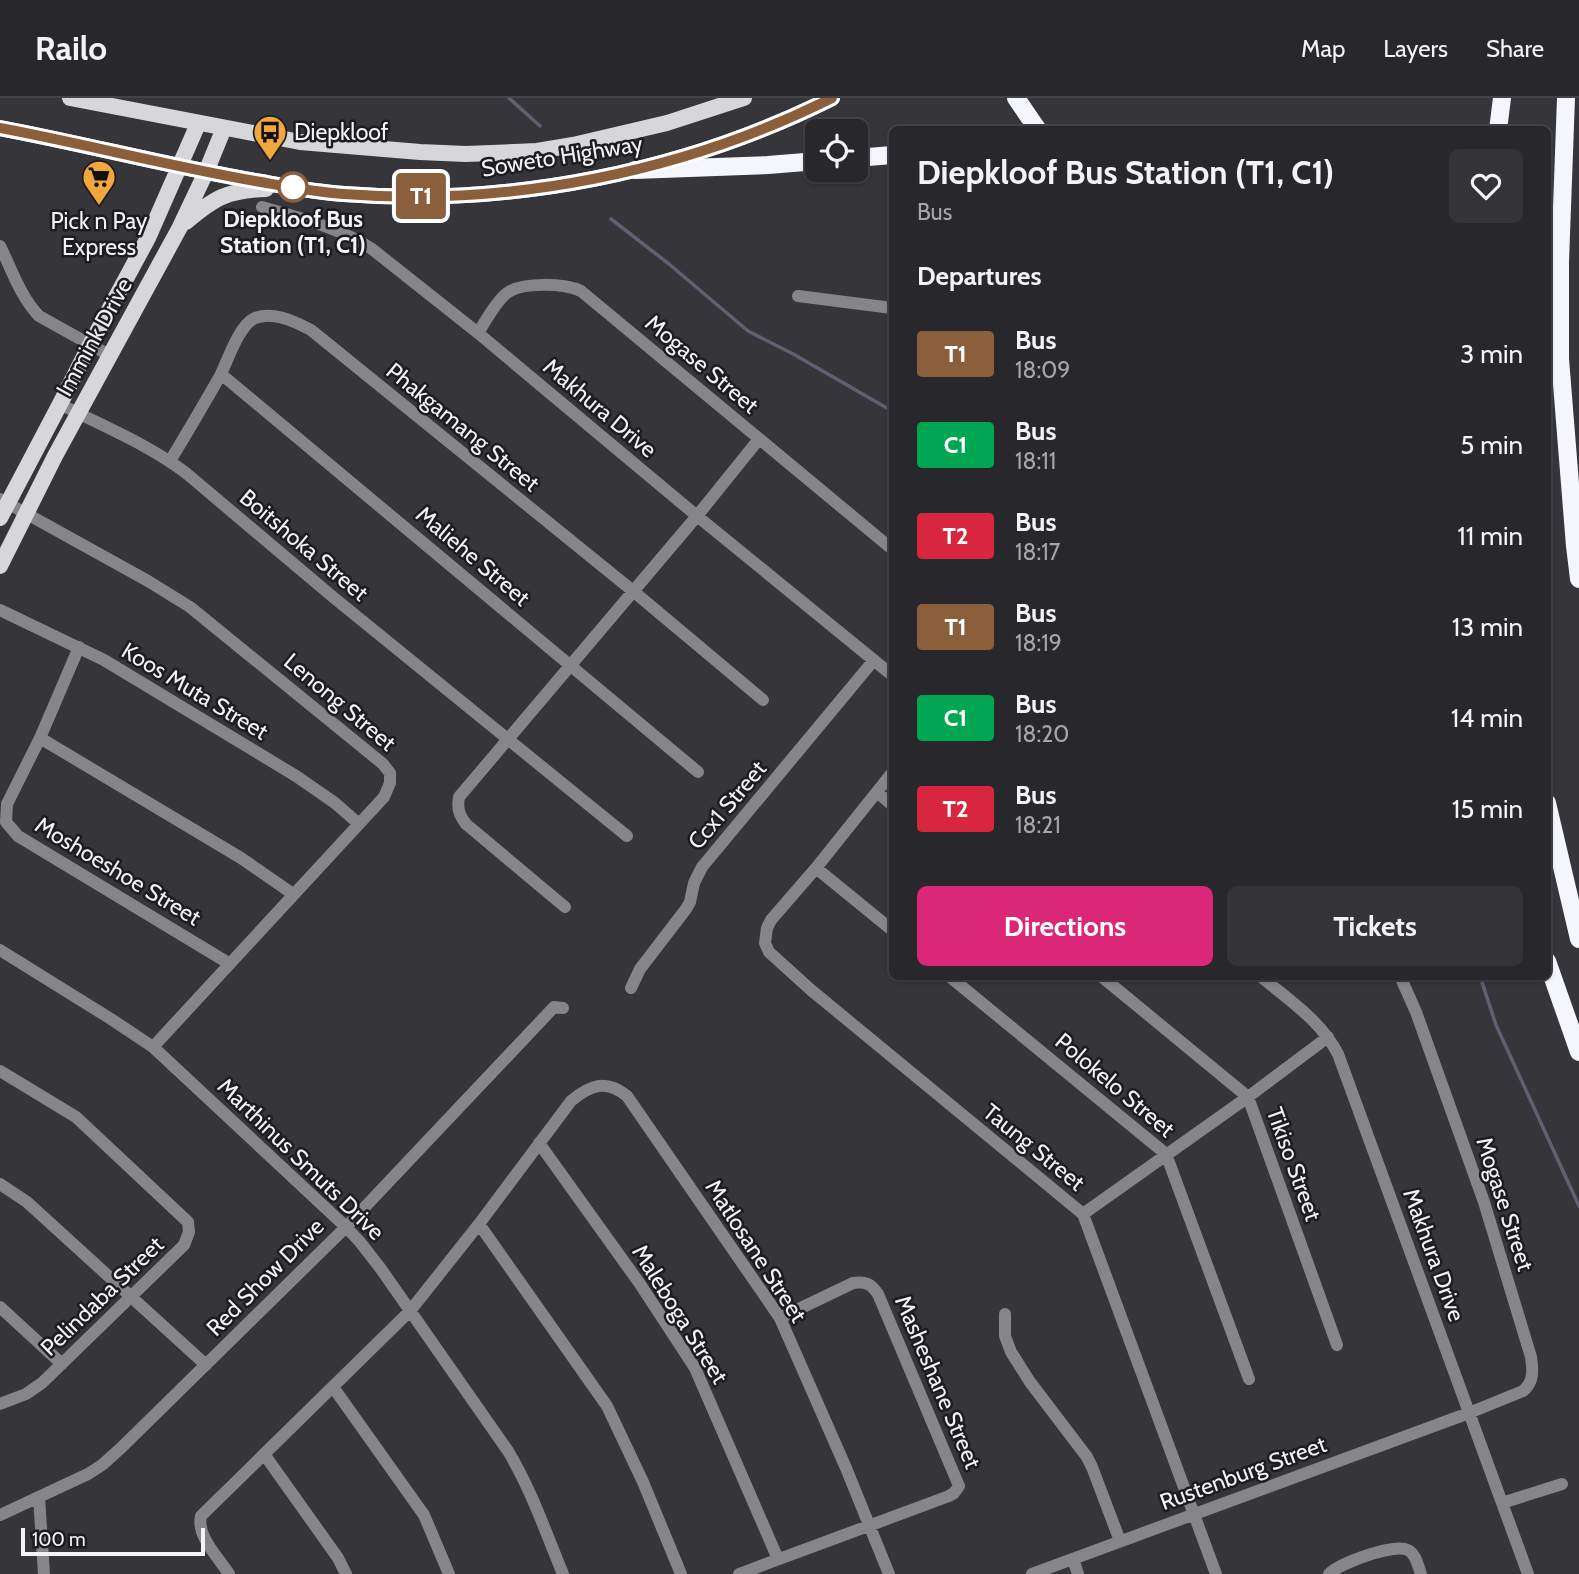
<!DOCTYPE html>
<html lang="en">
<head>
<meta charset="utf-8">
<style>
  :root { --surface:#28282c; --page:#343438; --text:#f1f3f6; --muted:#a5a6a9; --line:#444448; --accent:#db2777 }
  body { margin:0; font-family:Cabin,sans-serif; background:var(--page); color:var(--text); height:100vh; display:flex; flex-direction:column; font-size:26px; white-space:nowrap }
  * { box-sizing:border-box; margin:0 }
  p { font-size:23px; color:var(--muted) }
  .icon { flex:none; width:38px; height:38px; fill:none; stroke:currentColor; stroke-width:2; stroke-linecap:round; stroke-linejoin:round }
  .map { position:relative; flex:1; overflow:hidden }
  .side { position:absolute; left:889px; top:28px; width:662px; height:854px; display:flex; flex-direction:column; background:var(--surface); border-radius:10px; box-shadow:0 2px 5px #0004,0 0 0 2px var(--line) }
  .side>* { flex:none }
  .badge { padding:0 14px; border-radius:5px; font-size:24px; line-height:46px }
  .tools { position:absolute; left:805px; top:21px; display:grid; gap:14px }
  .tools a { display:grid; place-items:center; width:63px; height:63px; border-radius:10px; background:var(--surface); box-shadow:0 2px 5px #0004,0 0 0 2px var(--line); font-size:35px }
  .scale { position:absolute; left:21px; bottom:18px; width:184px; box-sizing:border-box; padding-left:7px; border:4px solid #f2f3f6; border-top:0; font-size:19px; line-height:24px; white-space:nowrap; color:#f2f3f6; -webkit-text-stroke:5px #1d1d1f; paint-order:stroke }
  .map>.badge { position:absolute; translate:-50% -50%; box-shadow:0 0 0 4px #fff }
  h2 { padding:0 28px; font-size:26px; line-height:63px }
  .round { display:grid; place-items:center; flex:none; width:74px; height:74px; border-radius:10px; background:var(--page) }
  .headline { display:flex; align-items:center; justify-content:space-between; height:119px; padding:0 28px }
  h1 { font-size:33px; font-weight:700; line-height:52px }
  .button { display:flex; gap:14px; margin-top:auto; padding:14px 28px }
  .button a { flex:1; height:80px; border-radius:10px; background:var(--accent); color:#fff; font-size:28px; font-weight:700; line-height:80px; text-align:center }
  .button a+a { background:var(--page); color:var(--text) }
  ul { padding:0; list-style:none }
  li { display:flex; align-items:center; gap:21px; height:91px; padding:0 28px }
  li div { flex:1 }
  li b { display:block; font-size:26px }
  li em { font-style:normal }
  li .badge { min-width:77px; font-weight:700; text-align:center }
  header { display:flex; align-items:center; gap:42px; box-sizing:border-box; height:98px; padding:0 35px; background:var(--surface); border-bottom:2px solid var(--line) }
  header strong { font-size:33px }
  nav { display:flex; gap:38px; margin-inline-start:auto; font-size:24px }
  .map>svg:first-child { display:block }
  .lines { fill:none; stroke-linecap:round; stroke-linejoin:round }
  .stream { stroke:#606071; stroke-width:3.5 }
  .minor { stroke:#868688; stroke-width:12 }
  .major { stroke:#d6d6db; stroke-width:16 }
  .highway { stroke:#f5f6fc; stroke-width:18 }
  .line-casing { stroke:#fff; stroke-width:16 }
  .line { stroke:#8b5e3c; stroke-width:10 }
  .stop-dot { fill:#fff; stroke:#8b5e3c; stroke-width:3.5 }
  .labels { text-anchor:middle; stroke-width:5; stroke-linejoin:round; paint-order:stroke }
  .poi-label { font-size:23px; fill:#f2f3f6; stroke:#1d1d1f; text-anchor:start }
  .street-label { font-size:23px; fill:#f2f3f6; stroke:#1d1d1f }
  .stop-label { font-size:23px; font-weight:bold; fill:#f2f3f6; stroke:#1d1d1f }
</style>
</head>
<body>
<header>
<strong>Railo</strong>
<nav><a>Map</a><a>Layers</a><a>Share</a></nav>
</header>
<div class="map">
<svg width="1579" height="1476" viewBox="0 0 1579 1476">
  <rect width="100%" height="100%" fill="#35353a"/>
  <g class="lines">
    <path class="stream" d="M 509,0 L 540,28
      M 611,121 L 669,166 L 748,233 L 795,257 L 892,313
      M 1480,878 L 1496,927 L 1579,1108"/>
    <path class="minor" d="M 262,109 C 299,120 339,129 372,151 L 478,235 L 697,418 L 892,577
      M 0,148 C 12,172 20,198 39,218 L 109,257
      M 798,198 L 892,210
      M 478,235 C 485,224 496,203 507,195 C 522,184 564,185 581,193 L 892,451
      M 221,276 L 698,674
      M 60,306 C 102,328 148,346 186,375 L 333,499 L 627,738
      M 170,363 C 187,335 204,306 220,278 C 228,262 238,230 253,221 C 271,212 294,223 311,232 L 633,493 L 763,602
      M 0,401 L 148,483 L 190,509 L 383,666 L 390,675 L 390,685 L 384,699 L 153,949
      M 0,512 L 104,562 L 296,678 L 335,705 L 359,726
      M 79,549 L 40,640 L 7,706 L 6,724 L 18,738 L 230,866
      M 40,640 L 241,760 L 293,796
      M 892,675 L 816,770 L 771,822 L 767,830 L 765,845 L 769,854 L 811,892 L 1083,1116 L 1216,1476
      M 877,694 L 892,707
      M 816,770 L 892,832
      M 565,809 L 466,726 C 459,717 457,710 459,699 L 697,418 L 759,341
      M 0,852 L 111,921 L 153,949 L 346,1129 L 360,1144 L 381,1171 L 508,1353 C 531,1391 546,1435 563,1476
      M 949,878 L 1166,1056 L 1249,1281
      M 1101,878 L 1248,999 L 1337,1247
      M 1260,878 C 1289,902 1321,923 1338,956 L 1528,1476
      M 631,890 L 640,871 L 686,811 L 690,804 L 694,785 L 702,769 L 874,562
      M 0,973 L 76,1019 L 188,1124 L 189,1134 L 184,1147 L 42,1285 L 26,1296 L 0,1306
      M 539,1045 L 640,1186 L 695,1270 L 778,1461
      M 0,1086 L 27,1104 L 206,1267
      M 1083,1116 L 1248,999 L 1328,939
      M 479,1126 L 607,1308 L 643,1384 L 681,1476
      M 0,1209 L 62,1266
      M 1005,1216 L 1005,1238 L 1011,1254 L 1030,1284 L 1087,1359 L 1092,1369 L 1120,1443
      M 333,1289 L 424,1417 L 449,1476
      M 264,1356 L 338,1460 L 346,1476
      M 39,1399 L 44,1476
      M 1502,1405 L 1562,1386
      M 0,1417 L 88,1376 L 102,1367 L 121,1350 L 346,1129 L 554,909 L 563,910
      M 1073,1461 L 1078,1476
      M 229,1476 C 219,1460 196,1438 201,1418 L 410,1213 L 479,1126 L 571,1003 C 590,987 606,981 627,998 L 780,1220 L 846,1370 L 889,1476
      M 739,1476 L 949,1398 L 954,1395 L 959,1388 L 878,1196 C 871,1186 866,1183 853,1185 L 780,1220
      M 1032,1476 L 1469,1315 L 1523,1293 C 1534,1284 1533,1272 1531,1259 L 1484,1104 L 1416,914 L 1400,878
      M 1329,1476 C 1340,1465 1394,1445 1408,1452 C 1416,1456 1418,1468 1421,1476"/>
    <path class="major" d="M 70,0 L 300,44 L 420,54 L 466,56 L 537,53 L 573,47 L 667,25 L 744,0
      M 0,30 C 85,46 169,68 255,83 C 284,88 314,94 344,96 C 510,109 684,74 832,0
      M 186,124 C 214,100 228,92 266,91
      M 0,420 L 60,306 L 90,247 L 148,140 L 198,26
      M 0,468 L 55,358 L 180,129 L 206,74 L 224,30"/>
    <path class="highway" d="M 1016,0 L 1038,32
      M 1566,0 L 1560,164 L 1560,261 L 1575,448 L 1579,481
      M 1498,32 L 1502,0
      M 856,60 L 892,57
      M 635,72 L 768,67 L 817,63
      M 1547,705 L 1579,841
      M 1547,863 L 1579,954"/>
  </g>
  <g class="lines">
    <defs>
      <path id="line" d="M 0,30 C 85,46 169,68 255,83 C 284,88 314,94 344,96 C 510,109 684,74 832,0"/>
    </defs>
    <use href="#line" class="line-casing"/>
    <use href="#line" class="line"/>
  </g>
  <defs>
    <symbol id="bus-pin" viewBox="-11 -11 22 30"><path d="M0 17L-7.5 6A9.5 9.5 0 1 1 7.5 6Z" fill="#efa73e" stroke="#1d1d1f"/><path d="M-5-6H5V4H4V6H2V4H-2V6H-4V4H-5ZM-3.5-4V0h7V-4ZM-3.5 1.2v1.5H-2V1.2ZM2 1.2v1.5H3.5V1.2Z" fill="#111"/></symbol>
    <symbol id="supermarket-pin" viewBox="-11 -11 22 30"><path d="M0 17L-7.5 6A9.5 9.5 0 1 1 7.5 6Z" fill="#efa73e" stroke="#1d1d1f"/><path d="M-6-5.5h2.5l.6 2H6L4.5 2H-2.5L-4.4-4H-6ZM-1.5 3.2a1.3 1.3 0 1 0 .1 0ZM3 3.2a1.3 1.3 0 1 0 .1 0Z" fill="#111"/></symbol>
  </defs>
  <g fill-rule="evenodd">
    <use href="#bus-pin" x="251" y="15" width="38" height="52"/>
    <use href="#supermarket-pin" x="80" y="60" width="38" height="52"/>
  </g>
  <circle class="stop-dot" cx="293" cy="89" r="14"/>
  <g class="labels">
    <g class="poi-label">
      <text x="294" y="42">Diepkloof</text>
      <text x="99" y="131" text-anchor="middle">Pick n Pay<tspan x="99" dy="26">Express</tspan></text>
    </g>
    <g class="street-label">
      <text transform="translate(562 58) rotate(-9)" y="8">Soweto Highway</text>
      <text transform="translate(94 239) rotate(-61)" y="8">Immink Drive</text>
      <text transform="translate(702 266) rotate(40)" y="8">Mogase Street</text>
      <text transform="translate(600 310) rotate(40)" y="8">Makhura Drive</text>
      <text transform="translate(463 329) rotate(39)" y="8">Phakgamang Street</text>
      <text transform="translate(304 447) rotate(40)" y="8">Boitshoka Street</text>
      <text transform="translate(473 458) rotate(40)" y="8">Maliehe Street</text>
      <text transform="translate(195 593) rotate(31)" y="8">Koos Muta Street</text>
      <text transform="translate(340 604) rotate(40)" y="8">Lenong Street</text>
      <text transform="translate(727 707) rotate(-50)" y="8">Ccx1 Street</text>
      <text transform="translate(118 773) rotate(31)" y="8">Moshoeshoe Street</text>
      <text transform="translate(1115 987) rotate(40)" y="8">Polokelo Street</text>
      <text transform="translate(1034 1049) rotate(39)" y="8">Taung Street</text>
      <text transform="translate(301 1061) rotate(44)" y="8">Marthinus Smuts Drive</text>
      <text transform="translate(1294 1066) rotate(70)" y="8">Tikiso Street</text>
      <text transform="translate(1505 1106) rotate(72)" y="8">Mogase Street</text>
      <text transform="translate(756 1153) rotate(57)" y="8">Matlosane Street</text>
      <text transform="translate(1434 1157) rotate(70)" y="8">Makhura Drive</text>
      <text transform="translate(265 1179) rotate(-45)" y="8">Red Show Drive</text>
      <text transform="translate(102 1198) rotate(-44)" y="8">Pelindaba Street</text>
      <text transform="translate(680 1216) rotate(58)" y="8">Maleboga Street</text>
      <text transform="translate(938 1284) rotate(67)" y="8">Masheshane Street</text>
      <text transform="translate(1243 1375) rotate(-20)" y="8">Rustenburg Street</text>
    </g>
    <g class="stop-label">
      <text x="293" y="129">Diepkloof Bus<tspan x="293" dy="26">Station (T1, C1)</tspan></text>
    </g>
  </g>
</svg>
<div class="tools">
<a><svg class="icon" aria-label="locate" viewBox="0 0 24 24"><circle cx="12" cy="12" r="6"/><path d="M12 2v4M12 18v4M2 12h4M18 12h4"/></svg></a>
</div>
<div class="scale">100 m</div>
<b class="badge" style="left:421px;top:98px;background:#8b5e3c;color:#fff">T1</b>
<section class="side">
<div class="headline"><div><h1>Diepkloof Bus Station (T1, C1)</h1><p>Bus</p></div><a class="round"><svg class="icon" aria-label="heart" viewBox="0 0 24 24"><path d="M12 20l-8-8c-3-5 5-10 8-4 3-6 11-1 8 4z"/></svg></a></div>
<h2>Departures</h2>
<ul>
<li><span class="badge" style="background:#8b5e3c;color:#fff">T1</span><div><b>Bus</b><p>18:09</p></div><em>3 min</em></li>
<li><span class="badge" style="background:#00a651;color:#fff">C1</span><div><b>Bus</b><p>18:11</p></div><em>5 min</em></li>
<li><span class="badge" style="background:#d7263d;color:#fff">T2</span><div><b>Bus</b><p>18:17</p></div><em>11 min</em></li>
<li><span class="badge" style="background:#8b5e3c;color:#fff">T1</span><div><b>Bus</b><p>18:19</p></div><em>13 min</em></li>
<li><span class="badge" style="background:#00a651;color:#fff">C1</span><div><b>Bus</b><p>18:20</p></div><em>14 min</em></li>
<li><span class="badge" style="background:#d7263d;color:#fff">T2</span><div><b>Bus</b><p>18:21</p></div><em>15 min</em></li>
</ul>
<div class="button"><a>Directions</a><a>Tickets</a></div>
</section>
</div>
</body>
</html>
